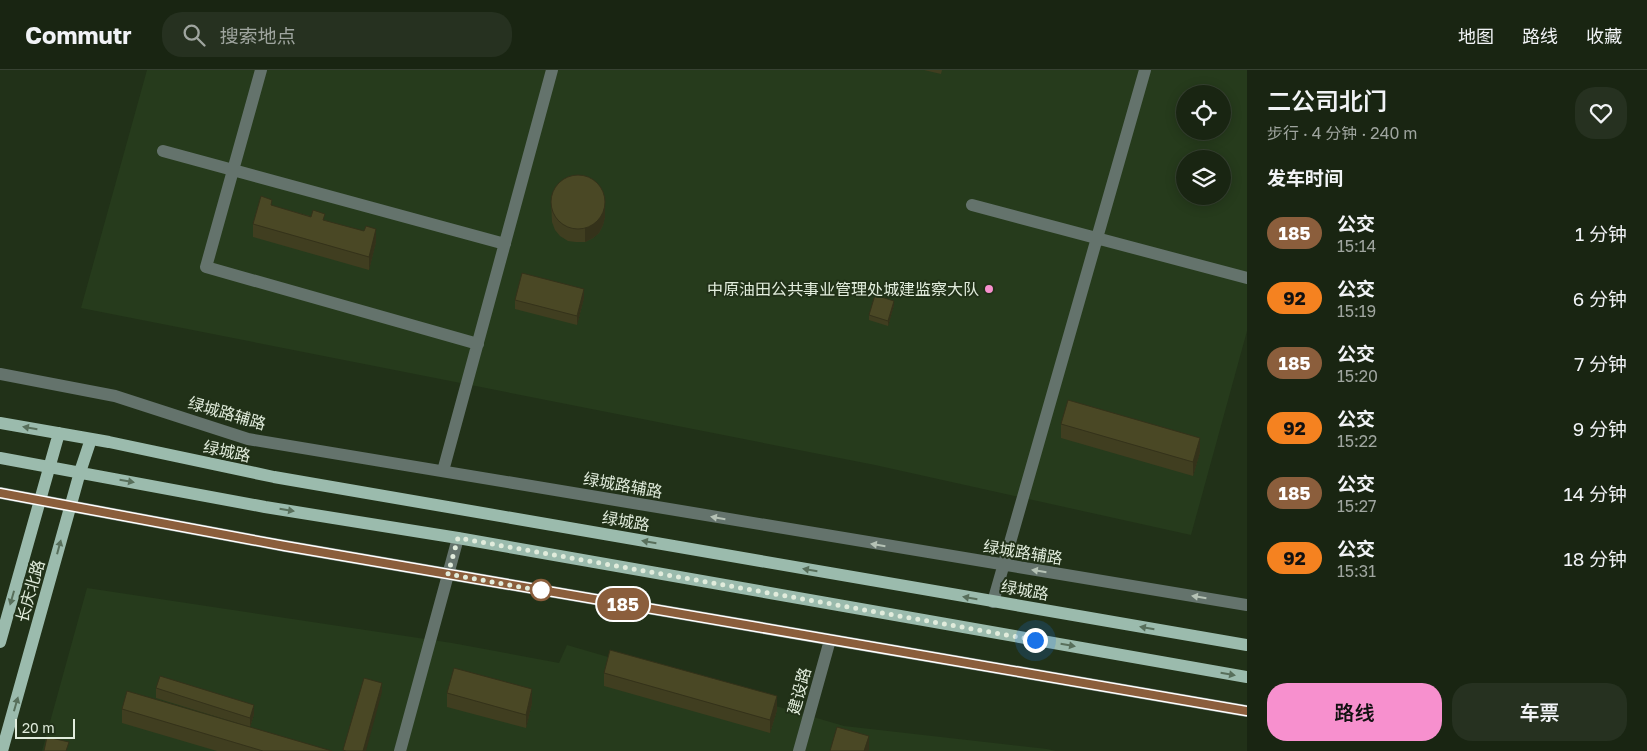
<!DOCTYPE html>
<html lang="zh">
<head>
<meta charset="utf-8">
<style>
  :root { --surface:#192512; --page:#263120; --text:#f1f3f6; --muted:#9fa59f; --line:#374232; --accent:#f790ce }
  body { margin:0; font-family:"Golos Text","Noto Sans SC",sans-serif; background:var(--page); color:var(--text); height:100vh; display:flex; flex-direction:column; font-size:19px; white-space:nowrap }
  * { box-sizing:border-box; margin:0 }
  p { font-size:16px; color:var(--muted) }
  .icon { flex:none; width:28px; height:28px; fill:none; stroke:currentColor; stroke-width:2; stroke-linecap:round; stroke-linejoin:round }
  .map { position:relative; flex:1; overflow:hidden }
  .drawer { display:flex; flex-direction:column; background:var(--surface); width:400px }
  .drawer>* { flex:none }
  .badge { padding:0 10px; border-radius:16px; font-size:18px; line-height:32px }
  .buttons { position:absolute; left:1176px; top:15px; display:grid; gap:10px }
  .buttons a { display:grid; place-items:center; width:55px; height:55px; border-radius:50%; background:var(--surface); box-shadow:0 2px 12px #0003,0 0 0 1px var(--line); font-size:25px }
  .scale { position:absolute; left:15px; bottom:12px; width:60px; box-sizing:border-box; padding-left:5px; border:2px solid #e1ecdc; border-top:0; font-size:14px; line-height:18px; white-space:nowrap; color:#e1ecdc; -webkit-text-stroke:4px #213118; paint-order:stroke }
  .you { position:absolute; width:25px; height:25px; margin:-12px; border:4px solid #fff; border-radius:50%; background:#1a73e8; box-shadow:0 0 0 8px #1a73e833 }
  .map>.badge { position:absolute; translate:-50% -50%; box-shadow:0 0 0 2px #fff }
  h2 { padding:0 20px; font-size:19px; line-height:45px }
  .round { display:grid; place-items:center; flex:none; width:52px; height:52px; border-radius:20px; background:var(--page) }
  .headline { display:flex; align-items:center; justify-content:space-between; height:85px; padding:0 20px }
  h1 { font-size:24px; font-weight:600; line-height:38px }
  .action { display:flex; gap:10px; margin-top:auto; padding:10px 20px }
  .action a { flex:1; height:58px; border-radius:20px; background:var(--accent); color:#111; font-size:20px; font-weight:600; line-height:58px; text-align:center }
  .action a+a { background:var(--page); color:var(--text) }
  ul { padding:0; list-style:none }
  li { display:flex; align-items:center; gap:15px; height:65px; padding:0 20px }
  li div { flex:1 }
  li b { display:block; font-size:19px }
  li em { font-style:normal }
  li .badge { min-width:55px; font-weight:700; text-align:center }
  header { display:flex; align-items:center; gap:30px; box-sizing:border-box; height:70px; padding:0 25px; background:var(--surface); border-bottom:1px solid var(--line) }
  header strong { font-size:24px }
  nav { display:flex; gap:28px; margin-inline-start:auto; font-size:18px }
  .search { width:350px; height:45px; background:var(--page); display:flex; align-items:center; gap:12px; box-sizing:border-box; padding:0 18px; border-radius:20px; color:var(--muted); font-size:19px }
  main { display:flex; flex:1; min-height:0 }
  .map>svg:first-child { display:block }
  .built { fill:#263b1c; fill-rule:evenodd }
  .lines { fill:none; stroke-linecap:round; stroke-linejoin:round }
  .minor { stroke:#64736c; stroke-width:12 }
  .major { stroke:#9bbbad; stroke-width:12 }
  .wall { fill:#403e20 }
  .shaded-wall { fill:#34321a }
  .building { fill:#4a4825; stroke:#34321a }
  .oneway { fill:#586f5b }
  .oneway2 { fill:#b5c2b5 }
  .line-casing { stroke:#fff; stroke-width:11 }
  .line { stroke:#8b5e3c; stroke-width:8 }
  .walk { stroke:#e1ecdc; stroke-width:5; stroke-dasharray:0 9 }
  .poi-dot { fill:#f790ce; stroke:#213118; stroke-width:2 }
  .stop-dot { fill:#fff; stroke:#8b5e3c; stroke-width:2.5 }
  .labels { text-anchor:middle; stroke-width:4; stroke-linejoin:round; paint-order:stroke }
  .poi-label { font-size:16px; fill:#e1ecdc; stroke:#213118; text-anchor:end }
  .street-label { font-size:16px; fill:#e1ecdc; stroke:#213118 }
</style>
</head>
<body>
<header>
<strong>Commutr</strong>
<div class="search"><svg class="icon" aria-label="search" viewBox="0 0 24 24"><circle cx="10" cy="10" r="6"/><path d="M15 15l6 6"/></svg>搜索地点</div>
<nav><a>地图</a><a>路线</a><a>收藏</a></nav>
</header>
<main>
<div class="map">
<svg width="1247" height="681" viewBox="0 0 1247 681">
  <rect width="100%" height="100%" fill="#213118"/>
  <path class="built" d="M 147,0 L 1247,0 L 1247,261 L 1191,465 L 875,395 L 81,238 ZM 1185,24 L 1222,24 L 1222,61 L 1185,61 ZM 1185,89 L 1222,89 L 1222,126 L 1185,126 Z
    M 87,518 L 452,573 L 559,593 L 567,575 L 844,656 L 1047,679 L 1056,681 L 42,681 Z"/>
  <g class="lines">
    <path class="minor" d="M 261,0 L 206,197 L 478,274
      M 163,81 L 505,174
      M 972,135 L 1247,208
      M 0,304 L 115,326 L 248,369 L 1247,535
      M 443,401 L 552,0
      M 0,423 L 285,476 L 1247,641
      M 993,532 L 1145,0
      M 400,681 L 458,468
      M 799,681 L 830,570"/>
    <path class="major" d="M 0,353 L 109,372 L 274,407 L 1247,575
      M 0,388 L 265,437 L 458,468 L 1247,607
      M 0,572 L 59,363
      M 2,681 L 80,402 L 91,369"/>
  </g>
  <path class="wall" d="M 924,0 L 942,0 L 941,4 Z
    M 551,130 L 605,147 L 603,155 L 599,163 L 593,168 L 585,172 L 576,172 L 568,171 L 560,166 L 555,160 L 552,152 Z
    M 272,136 L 325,150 L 376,172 L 369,200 L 253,167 L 253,154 Z
    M 584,228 L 577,255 L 515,239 L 515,230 Z
    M 894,235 L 888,256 L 869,250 L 869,245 Z
    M 1061,354 L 1200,382 L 1193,406 L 1061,368 Z
    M 604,603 L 777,640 L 770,663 L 604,616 Z
    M 156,618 L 254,644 L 250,657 L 156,628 Z
    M 447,623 L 532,633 L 526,658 L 447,637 Z
    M 122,639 L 332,681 L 217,681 L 122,653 Z"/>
  <path class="shaded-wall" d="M 605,133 L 605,147 L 603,155 L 599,163 L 593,168 L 585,172 L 585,158 Z
    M 376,159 L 376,172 L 369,200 L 369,187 Z
    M 584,219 L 584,228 L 577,255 L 577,246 Z
    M 894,231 L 894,235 L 888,256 L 888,251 Z
    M 1200,368 L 1200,382 L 1193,406 L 1193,392 Z
    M 382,613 L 382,622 L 366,681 L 363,681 Z
    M 532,619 L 532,633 L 526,658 L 526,645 Z
    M 777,626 L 777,640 L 770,663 L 770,650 Z
    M 254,635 L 254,644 L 250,657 L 250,648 Z
    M 869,666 L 869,680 L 868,681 L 864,681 Z"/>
  <path class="building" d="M551 132a27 27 0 1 1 54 0a27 27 0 1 1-54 0Z
    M 261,126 L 272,130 L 271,135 L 311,147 L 313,140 L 325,144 L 323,150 L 364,161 L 366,156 L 376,159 L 369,187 L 253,154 Z
    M 522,203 L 584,219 L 577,246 L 515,230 Z
    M 875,225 L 894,231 L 888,251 L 869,245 Z
    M 1068,330 L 1200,368 L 1193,392 L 1061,354 Z
    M 610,580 L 777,626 L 770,650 L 604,603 Z
    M 454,598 L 532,619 L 526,645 L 447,623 Z
    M 160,606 L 254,635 L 250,648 L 156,618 Z
    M 364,608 L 382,613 L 363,681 L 346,681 L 343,680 Z
    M 127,621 L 332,681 L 263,681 L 122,639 Z
    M 837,657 L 869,666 L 864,681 L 830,681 Z
    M 47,667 L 69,672 L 66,681 L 44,681 Z"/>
  <defs><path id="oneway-solid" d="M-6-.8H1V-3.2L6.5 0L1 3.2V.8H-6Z" transform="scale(1.25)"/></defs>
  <g class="oneway">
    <use href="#oneway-solid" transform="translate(30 358) rotate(-170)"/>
    <use href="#oneway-solid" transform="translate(127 411) rotate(10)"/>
    <use href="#oneway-solid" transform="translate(287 440) rotate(9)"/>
    <use href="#oneway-solid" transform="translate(649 472) rotate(-170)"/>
    <use href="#oneway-solid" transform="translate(59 477) rotate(-75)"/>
    <use href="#oneway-solid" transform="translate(810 500) rotate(-170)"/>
    <use href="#oneway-solid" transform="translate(12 528) rotate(106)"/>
    <use href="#oneway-solid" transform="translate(970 528) rotate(-170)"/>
    <use href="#oneway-solid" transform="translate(1147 558) rotate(-170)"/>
    <use href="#oneway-solid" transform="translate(1068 575) rotate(10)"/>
    <use href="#oneway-solid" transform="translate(1228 604) rotate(10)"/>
    <use href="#oneway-solid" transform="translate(16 634) rotate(-74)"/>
  </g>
  <g class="oneway2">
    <use href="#oneway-solid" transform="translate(718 448) rotate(-170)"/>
    <use href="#oneway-solid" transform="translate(878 475) rotate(-171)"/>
    <use href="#oneway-solid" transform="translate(1039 501) rotate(-171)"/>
    <use href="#oneway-solid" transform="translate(1199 527) rotate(-171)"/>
  </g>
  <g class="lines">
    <defs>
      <path id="line" d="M 0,423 L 285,476 L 1247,641"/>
    </defs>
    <use href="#line" class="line-casing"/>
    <use href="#line" class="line"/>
    <path class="walk" d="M 541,520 L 543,521 L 448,504 L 458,468 L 1035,570"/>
  </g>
  <circle class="poi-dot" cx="989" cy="219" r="5"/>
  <circle class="stop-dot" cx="541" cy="520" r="10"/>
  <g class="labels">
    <g class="poi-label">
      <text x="979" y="225">中原油田公共事业管理处城建监察大队</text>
    </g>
    <g class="street-label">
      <text transform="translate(227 343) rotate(16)" y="6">绿城路辅路</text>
      <text transform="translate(227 381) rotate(12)" y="6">绿城路</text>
      <text transform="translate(623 415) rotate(10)" y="6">绿城路辅路</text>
      <text transform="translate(626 451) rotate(10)" y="6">绿城路</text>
      <text transform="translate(1023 482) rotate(9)" y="6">绿城路辅路</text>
      <text transform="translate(1025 520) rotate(10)" y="6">绿城路</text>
      <text transform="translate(30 521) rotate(-74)" y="6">长庆北路</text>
      <text transform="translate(799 621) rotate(-75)" y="6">建设路</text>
    </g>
  </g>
</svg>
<div class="buttons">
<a><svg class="icon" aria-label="locate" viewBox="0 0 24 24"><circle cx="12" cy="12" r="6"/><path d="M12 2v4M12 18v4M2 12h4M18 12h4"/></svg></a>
<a><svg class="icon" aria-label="layers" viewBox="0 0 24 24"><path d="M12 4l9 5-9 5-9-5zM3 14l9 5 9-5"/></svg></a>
</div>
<div class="scale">20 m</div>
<div class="you" style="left:1035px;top:570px"></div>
<b class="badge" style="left:623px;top:534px;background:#8b5e3c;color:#fff">185</b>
</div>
<section class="drawer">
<div class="headline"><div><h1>二公司北门</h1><p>步行 · 4 分钟 · 240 m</p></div><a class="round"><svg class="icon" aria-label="heart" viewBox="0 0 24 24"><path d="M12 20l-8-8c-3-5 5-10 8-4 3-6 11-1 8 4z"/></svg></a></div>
<h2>发车时间</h2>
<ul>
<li><span class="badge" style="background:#8b5e3c;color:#fff">185</span><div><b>公交</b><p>15:14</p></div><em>1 分钟</em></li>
<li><span class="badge" style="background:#f58220;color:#111">92</span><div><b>公交</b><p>15:19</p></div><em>6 分钟</em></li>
<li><span class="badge" style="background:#8b5e3c;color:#fff">185</span><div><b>公交</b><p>15:20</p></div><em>7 分钟</em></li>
<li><span class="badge" style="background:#f58220;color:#111">92</span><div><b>公交</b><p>15:22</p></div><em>9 分钟</em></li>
<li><span class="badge" style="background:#8b5e3c;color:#fff">185</span><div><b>公交</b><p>15:27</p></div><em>14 分钟</em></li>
<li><span class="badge" style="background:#f58220;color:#111">92</span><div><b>公交</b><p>15:31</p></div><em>18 分钟</em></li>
</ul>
<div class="action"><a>路线</a><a>车票</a></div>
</section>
</main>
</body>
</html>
